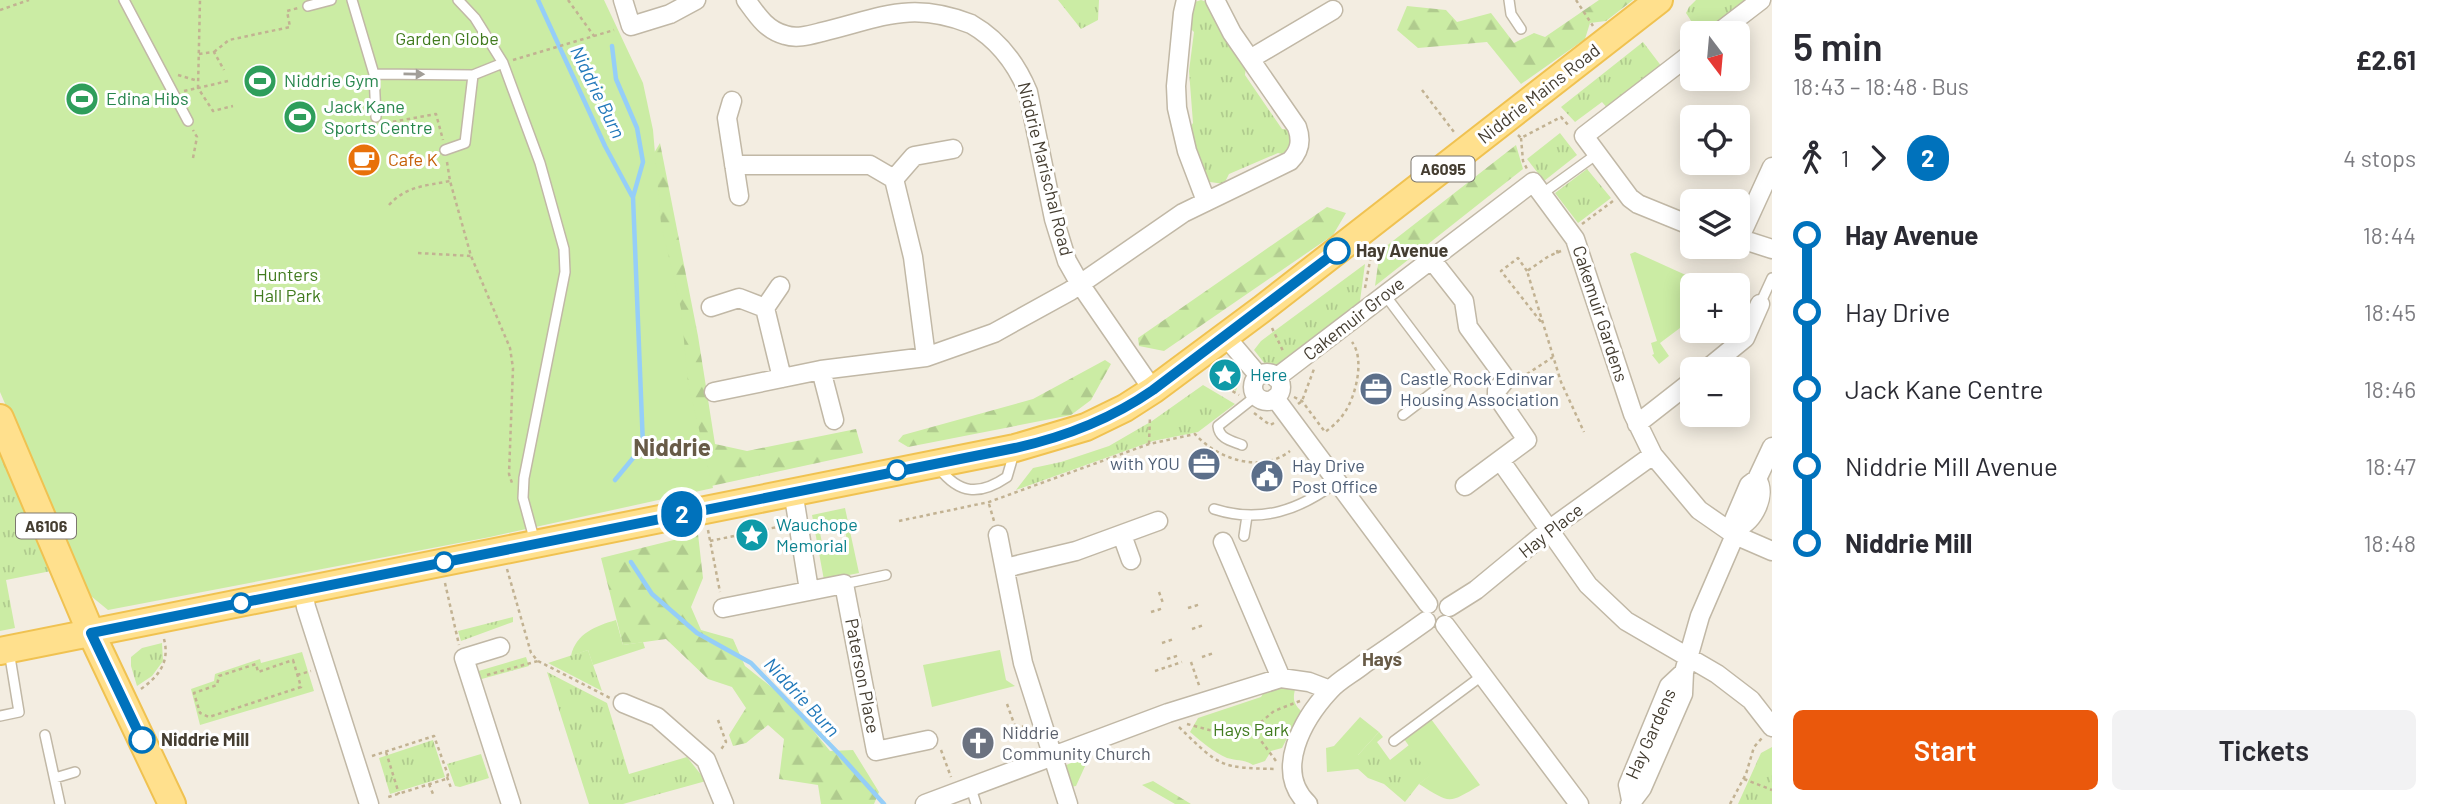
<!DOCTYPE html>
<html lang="en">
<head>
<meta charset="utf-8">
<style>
  :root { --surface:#fff; --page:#f2f2f3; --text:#2b2b33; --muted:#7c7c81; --accent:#ea580c }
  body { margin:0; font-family:Barlow,sans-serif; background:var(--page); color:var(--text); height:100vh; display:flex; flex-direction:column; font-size:26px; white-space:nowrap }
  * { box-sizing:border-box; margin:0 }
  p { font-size:23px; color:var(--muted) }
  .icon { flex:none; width:38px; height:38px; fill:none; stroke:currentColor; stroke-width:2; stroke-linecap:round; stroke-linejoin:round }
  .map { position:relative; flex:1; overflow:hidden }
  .sheet { display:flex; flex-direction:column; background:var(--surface); width:665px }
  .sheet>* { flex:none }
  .badge { padding:0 14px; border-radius:23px; font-size:24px; line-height:46px }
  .needle { width:46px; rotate:164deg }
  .controls { position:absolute; left:1680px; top:21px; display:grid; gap:14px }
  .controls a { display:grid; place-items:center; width:70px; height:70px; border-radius:10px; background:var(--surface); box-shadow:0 4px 18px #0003; font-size:35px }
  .map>.badge { position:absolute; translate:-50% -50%; box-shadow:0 0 0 4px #fff }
  .legs { display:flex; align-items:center; gap:10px; height:77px; padding:0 21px; font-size:23px }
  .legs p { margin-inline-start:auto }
  .summary { display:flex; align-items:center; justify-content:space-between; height:119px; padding:0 21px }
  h1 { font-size:38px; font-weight:600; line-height:52px }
  .cta { display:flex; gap:14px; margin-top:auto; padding:14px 21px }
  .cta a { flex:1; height:80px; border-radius:10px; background:var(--accent); color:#fff; font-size:28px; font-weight:600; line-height:80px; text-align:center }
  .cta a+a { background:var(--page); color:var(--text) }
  ul { padding:0 21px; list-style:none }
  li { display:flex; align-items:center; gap:24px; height:77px; font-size:26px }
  li i { display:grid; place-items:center; width:10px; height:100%; margin:0 9px; background:currentColor }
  li i::after { content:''; width:18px; height:18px; margin:-9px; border:5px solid; border-radius:50%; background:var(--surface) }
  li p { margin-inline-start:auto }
  li:first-child i { background:linear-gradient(#0000 50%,currentColor 0) }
  li:last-child i { background:linear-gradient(currentColor 50%,#0000 0) }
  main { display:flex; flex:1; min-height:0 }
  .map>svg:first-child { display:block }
  .grass { fill:url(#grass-tufts) }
  .forest { fill:url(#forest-firs) }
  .green { fill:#cbeca4; fill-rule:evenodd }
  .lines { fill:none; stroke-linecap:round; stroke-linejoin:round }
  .stream { stroke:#95cef8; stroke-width:4.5 }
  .lane-casing { stroke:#c1b8a6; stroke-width:12 }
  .street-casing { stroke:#c1b8a6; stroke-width:21 }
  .primary-casing { stroke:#f0c251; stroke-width:30 }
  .path { stroke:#c2b292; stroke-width:2.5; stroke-dasharray:3.5 3.5; stroke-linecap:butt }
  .lane { stroke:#fff; stroke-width:9 }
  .street { stroke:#fff; stroke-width:18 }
  .primary { stroke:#ffe08d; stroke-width:26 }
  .path-bridge { stroke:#c2b292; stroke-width:2.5; stroke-dasharray:3.5 3.5; stroke-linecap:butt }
  .oneway { fill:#a29e98 }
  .line-1-casing { stroke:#fff; stroke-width:16 }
  .line-1 { stroke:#0072bc; stroke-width:10 }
  .stop-1-dot { fill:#fff; stroke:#0072bc; stroke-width:3.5 }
  .labels { text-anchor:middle; stroke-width:6; stroke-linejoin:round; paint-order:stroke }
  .shield { fill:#fff; stroke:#7c776f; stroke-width:2 }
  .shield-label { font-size:16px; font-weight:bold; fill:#443d31 }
  .park-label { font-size:18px; fill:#417b1f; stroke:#fff }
  .leisure-label { font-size:18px; fill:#27864d; stroke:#fff; text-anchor:start }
  .street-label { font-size:18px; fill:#443d31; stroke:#fff }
  .food-label { font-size:18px; fill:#c56008; stroke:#fff; text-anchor:start }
  .stop-label { font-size:18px; font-weight:bold; fill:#443d31; stroke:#fff; text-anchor:start }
  .culture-label { font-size:18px; fill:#0d838f; stroke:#fff; text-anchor:start }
  .service-label { font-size:18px; fill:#4e5e75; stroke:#fff; text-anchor:start }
  .worship-label { font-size:18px; fill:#5b616d; stroke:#fff; text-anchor:start }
  .water-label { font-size:19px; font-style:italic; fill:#2078ba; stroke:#fff }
  .neighbourhood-label { font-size:19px; font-weight:bold; fill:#685b47; stroke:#fff }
  .district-label { font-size:24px; font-weight:bold; fill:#685b47; stroke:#fff }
</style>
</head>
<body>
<main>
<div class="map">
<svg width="1772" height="804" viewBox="0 0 1772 804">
  <defs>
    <pattern id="grass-tufts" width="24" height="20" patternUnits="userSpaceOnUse" patternTransform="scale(1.75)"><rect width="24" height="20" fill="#cbeca4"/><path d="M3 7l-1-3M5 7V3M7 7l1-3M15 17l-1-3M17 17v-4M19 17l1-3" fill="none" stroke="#b0cb8e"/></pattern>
    <pattern id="forest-firs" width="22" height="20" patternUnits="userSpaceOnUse" patternTransform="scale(1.75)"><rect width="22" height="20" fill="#cbeca4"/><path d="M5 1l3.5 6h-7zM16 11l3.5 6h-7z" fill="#b0cb8e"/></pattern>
  </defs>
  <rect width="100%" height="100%" fill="#f3ede1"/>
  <path class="grass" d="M 1058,0 L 1099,0 L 1098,20 L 1081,29 Z
    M 1201,0 L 1207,2 L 1246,66 L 1245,75 L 1282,129 L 1291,130 L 1292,146 L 1286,155 L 1278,153 L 1229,174 L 1224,184 L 1210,182 L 1204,176 L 1188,130 L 1193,123 L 1189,71 L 1194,32 L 1189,27 L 1195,2 Z
    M 1696,0 L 1748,0 C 1734,11 1716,32 1697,30 L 1686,13 L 1689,7 Z
    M 1643,42 L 1662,67 L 1609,110 L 1602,102 L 1575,122 L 1561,107 Z
    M 1560,133 L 1577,155 L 1544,181 L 1527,159 Z
    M 1587,169 L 1611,198 L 1578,223 L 1555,193 Z
    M 1365,264 L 1359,308 L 1281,365 L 1265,364 L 1254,350 L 1261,341 Z
    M 1225,366 L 1234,368 L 1240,377 L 1236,391 L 1217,380 L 1213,374 Z
    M 1203,385 L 1235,404 L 1198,432 L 1153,441 L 1016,490 L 1033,468 L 1061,462 L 1109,446 L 1152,421 Z
    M 0,449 L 51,571 L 6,580 L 15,628 L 0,631 Z
    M 513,617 L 513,622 L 461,641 L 458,631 Z
    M 162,643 L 163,661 L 152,676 L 137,686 L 131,666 L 131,657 L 142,648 Z
    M 588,650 L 602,691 L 548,663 Z
    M 526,657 L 529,666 L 478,680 L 475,672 Z
    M 547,672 L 607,703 L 629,774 L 687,757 L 706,781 L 623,804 L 589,804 Z
    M 1379,732 L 1383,737 L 1377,742 L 1390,760 L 1409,745 L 1431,775 L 1419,784 L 1405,802 L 1384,784 L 1368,778 L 1358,769 L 1358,755 Z
    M 433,740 L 445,777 L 390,794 L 379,758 Z
    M 1772,747 L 1772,804 L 1738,804 L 1761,753 Z
    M 481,754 L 489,778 L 460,787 L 455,786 L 447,764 Z"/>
  <path class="forest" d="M 1599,0 L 1633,0 L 1606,21 L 1590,23 L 1585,39 L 1521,84 L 1487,42 L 1418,48 L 1397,30 L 1407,6 L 1446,10 L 1457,22 L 1491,13 L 1514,43 L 1534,33 L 1545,37 Z
    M 660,143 L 698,336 L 715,444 L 747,451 L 856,429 L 863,453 L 560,519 L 639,178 Z
    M 1516,145 L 1523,169 L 1375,286 L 1380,251 Z
    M 1327,207 L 1346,213 L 1333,235 L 1164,351 L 1139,346 L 1138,338 Z
    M 1105,360 L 1111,364 L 1091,400 L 1071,415 L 908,447 L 898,441 L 903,435 L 1033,399 Z
    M 698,534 L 703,578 L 691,607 L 701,630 L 733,639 L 745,666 L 790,702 L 830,751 L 853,750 L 879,792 L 874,804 L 821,804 L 818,785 L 779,779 L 784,739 L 768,725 L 746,743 L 733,746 L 729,735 L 746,708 L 732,687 L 708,679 L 666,639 L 623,645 L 601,558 Z
    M 1153,781 L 1191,804 L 1175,804 L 1142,785 Z"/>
  <path class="green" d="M 0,0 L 604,0 L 643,83 L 653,130 L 661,224 L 681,309 L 688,383 L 713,488 L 490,537 L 108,610 L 86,592 L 0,392 Z
    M 1635,252 L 1699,281 L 1702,277 L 1718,285 L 1692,285 L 1692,319 L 1660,343 L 1669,356 L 1659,364 L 1652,355 L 1654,354 L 1651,343 L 1657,341 L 1630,254 Z
    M 845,508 L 859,573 L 824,580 L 812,515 ZM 843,522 L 849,549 L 824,554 L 819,527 Z
    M 616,620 L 623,645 L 643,642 L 645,648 L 593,665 L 588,650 L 571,656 C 576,633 596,626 616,620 Z
    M 1000,650 L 1006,680 L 1015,686 L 932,707 L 923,665 Z
    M 302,652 L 314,691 L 200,725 L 191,689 L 214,681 L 215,674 L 260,659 L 261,663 Z
    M 1280,687 L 1295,689 C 1293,699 1293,703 1301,711 L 1282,748 L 1271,751 L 1265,761 L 1253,765 C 1244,759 1237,761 1227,758 C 1213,752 1202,742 1190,732 L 1198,718 L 1261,697 L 1264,692 Z
    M 1360,717 L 1379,732 L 1358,755 L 1358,769 L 1327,772 L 1326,748 L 1334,746 Z
    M 1431,719 L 1480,785 C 1448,804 1451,804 1419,784 L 1430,775 L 1404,739 Z
    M 1083,758 L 1086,764 L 1076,786 L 1070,787 L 1064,766 Z"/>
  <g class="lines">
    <path class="stream" d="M 538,0 L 605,146 L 632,196
      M 612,46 L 616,79 L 637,128 L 643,162 L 633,197 L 643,446 L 615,480
      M 631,562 L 652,594 L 697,633 L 751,663 L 840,755 L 884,804"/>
    <defs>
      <path id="lane" d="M 124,0 L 188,121
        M 352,0 L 374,74 L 473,75
        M 458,0 L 475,18 L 503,63 L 540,163 L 564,249 L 565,272 L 524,478 L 523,498 L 535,542
        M 1509,0 L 1511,14 L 1521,29
        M 308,6 L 331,0
        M 374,74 L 376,117
        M 445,150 L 465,143 L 473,75 L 503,63
        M 1543,193 L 1597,154
        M 1385,295 L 1449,380 L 1403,415
        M 1760,304 L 1772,278
        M 1242,445 C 1232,441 1219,439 1218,426 L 1256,396
        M 939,468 C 959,494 979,496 1007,477 L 1014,453
        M 1214,509 C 1261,524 1300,510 1338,481
        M 1244,536 L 1247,516
        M 844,584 L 886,575
        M 0,716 L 19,712 L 9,651
        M 45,735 L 60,804
        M 1394,741 L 1483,675
        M 55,778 L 75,772
        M 971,788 L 976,804"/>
      <path id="street" d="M 623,0 L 631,26 L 670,14 L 696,0
        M 746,0 C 757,15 766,30 785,35 C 797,39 810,35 822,32 C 881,18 910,0 971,24 C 999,40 1016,63 1028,92 L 1054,219 L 1067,261 L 1080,284 L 1153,390
        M 1186,0 L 1183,13 L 1176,86 L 1177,108 L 1187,151 L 1206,201
        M 1718,33 L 1761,0
        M 1692,53 L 1584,136 L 1630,198 L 1638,204 L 1692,226
        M 1250,59 L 1333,10
        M 732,101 L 727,118 L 739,196
        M 734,165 L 870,165 L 894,179 L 913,257 L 926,357
        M 894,179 L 914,156 L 953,149
        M 1740,237 L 1772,167
        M 1738,238 L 1772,249
        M 1431,259 L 1464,301 L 1468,327 L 1506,379 L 1497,390 L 1497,396 L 1527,440 L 1500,460
        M 780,286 L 765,308 L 782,378
        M 711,307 L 739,298 L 765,308
        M 1226,337 L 1259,376
        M 1707,369 L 1745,338 L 1760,304
        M 821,370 L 834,420
        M1253 387a14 14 0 1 1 28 0a14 14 0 1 1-28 0Z
        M 1276,378 L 1533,182 L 1575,239 L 1633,414 L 1653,455 L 1699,510 L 1735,535 L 1772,551
        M 714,392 L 821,370 L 926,357 L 994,333 L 1070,291 L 1183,213 L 1290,161 C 1300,151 1302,141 1297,127 L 1232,33 L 1215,0
        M 1275,398 L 1428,604
        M 1637,424 L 1692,381
        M 1465,486 L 1500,460 L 1588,585 L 1626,621 L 1717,674 L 1751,700 L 1772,727
        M 793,491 L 809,590
        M 1737,528 C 1754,521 1767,495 1757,479
        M 998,535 L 1023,663 L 1068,804
        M 1122,535 L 1131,560
        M 1223,542 L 1281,678
        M 1005,568 L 1076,551 L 1158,521
        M 303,590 L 306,607 L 369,804
        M 1449,607 L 1476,590 L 1550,529 L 1653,455
        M 723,608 L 844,584 L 876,751 L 928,740
        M 1445,625 L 1579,804
        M 500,647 L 464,658 L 511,804
        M 623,703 L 657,717 L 706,760 L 724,804
        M 1631,800 L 1628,785 L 1669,686 L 1684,672
        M 925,804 L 1168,713 L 1281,678 L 1309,682 L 1330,690
        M 1308,804 C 1273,771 1303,719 1330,690 C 1339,680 1353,673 1364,664 C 1385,650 1405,636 1426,621
        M 1630,804 L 1642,788 L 1683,694 L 1684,672 L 1700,616 L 1735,535 L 1737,528 L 1734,520 L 1749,485 L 1757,479 L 1772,447"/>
      <path id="primary" d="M 0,418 L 91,633 L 172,804
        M 0,651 L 1015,448 L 1086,427 L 1125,408 L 1153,390 L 1262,309 L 1659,0"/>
    </defs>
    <use href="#lane" class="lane-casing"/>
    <use href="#street" class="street-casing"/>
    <use href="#primary" class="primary-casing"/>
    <path class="path" d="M 568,0 L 594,36
      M 1576,0 L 1593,26
      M 0,10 L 29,0
      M 214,52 L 229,40 L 290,27 L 287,11 L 298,8
      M 199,54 L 214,52 L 224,70
      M 513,60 L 614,30
      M 178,75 L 198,81
      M 228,81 L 198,88 L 213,111 L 233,106
      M 1422,90 L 1454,132
      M 184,91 L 198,88 L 200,0
      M 386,123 L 436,114 L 443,140
      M 1518,135 L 1521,138 L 1561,117 L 1570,127
      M 1521,138 L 1523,161 L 1527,169
      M 193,158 L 197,137 L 193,130
      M 447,162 L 450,181 L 471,256 L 510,348 L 513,368 L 509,474 L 512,483
      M 389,205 C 406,186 425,186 450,181
      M 1582,224 L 1613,201
      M 1561,251 L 1549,256 L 1527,271 L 1561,382 L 1584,432
      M 418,253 L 471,256
      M 1527,271 L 1518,258 L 1501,271 L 1541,322
      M 1365,288 L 1372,250
      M 1272,328 L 1284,353
      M 1211,374 L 1217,382 L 1239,395
      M 1521,378 L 1553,357
      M 1294,397 L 1302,401 L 1325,432 C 1332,427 1339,421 1345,412 C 1356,395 1365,359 1352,342
      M 1298,404 L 1302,401 L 1314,369
      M 1254,413 L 1270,425 L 1274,423
      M 1149,444 L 1150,416
      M 989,504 L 994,521
      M 899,521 L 989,502 L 1149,444 L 1195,434 C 1217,459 1261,474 1290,451
      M 708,530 L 720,592
      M 710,541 L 782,526
      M 507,569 L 531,653 L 538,661 L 610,698
      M 445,583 L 459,645
      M 1159,592 L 1163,603
      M 1188,608 L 1201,604
      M 1151,612 L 1164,608
      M 1192,629 L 1204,625
      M 1162,643 L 1174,639
      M 1202,657 L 1214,653
      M 1167,659 L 1180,655
      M 293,660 L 301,687 L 209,717 L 200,713 L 194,693 L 217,685 L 219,676 L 256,664 L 258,672 Z
      M 1191,662 L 1200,688
      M 1155,671 L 1182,662
      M 297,675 L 311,671
      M 487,675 L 538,661
      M 141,689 C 159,676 170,662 164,639
      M 1007,704 L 1016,729 L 1020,727
      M 718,720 L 726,742 L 720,751
      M 1187,724 L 1213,731 L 1253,729 L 1274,711 L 1300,701
      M 1179,727 C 1220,767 1220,768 1277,769
      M 1253,730 L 1276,761
      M 1014,739 L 1023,736 L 1020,727 L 1025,726
      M 941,750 L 951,777
      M 386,752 L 399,794
      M 372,756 L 434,736 L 448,775 L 446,779 L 385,798
      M 447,777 L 451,788
      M 1744,779 L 1772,790
      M 429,784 L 433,794
      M 1730,804 L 1746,774 L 1754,747 L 1762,738"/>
    <use href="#lane" class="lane"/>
    <use href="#street" class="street"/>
    <use href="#primary" class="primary"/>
    <path class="path-bridge" d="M 1557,250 L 1558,255"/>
  </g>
  <defs><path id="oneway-solid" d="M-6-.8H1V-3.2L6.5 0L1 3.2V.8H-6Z" transform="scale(1.75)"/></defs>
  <use class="oneway" href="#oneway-solid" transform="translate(414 74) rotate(1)"/>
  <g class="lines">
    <defs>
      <path id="line-1" d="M 142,740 L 91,633 L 1015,448 C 1065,437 1111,419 1153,390 L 1337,251"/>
    </defs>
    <use href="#line-1" class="line-1-casing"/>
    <use href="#line-1" class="line-1"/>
  </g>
  <defs>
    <symbol id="stadium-disc" viewBox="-11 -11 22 22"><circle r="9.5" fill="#2e9e5b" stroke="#fff"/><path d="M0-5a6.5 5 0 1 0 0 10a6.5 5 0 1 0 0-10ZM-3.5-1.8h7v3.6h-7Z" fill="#fff"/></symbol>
    <symbol id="cafe-disc" viewBox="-11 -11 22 22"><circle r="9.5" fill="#e8710a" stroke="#fff"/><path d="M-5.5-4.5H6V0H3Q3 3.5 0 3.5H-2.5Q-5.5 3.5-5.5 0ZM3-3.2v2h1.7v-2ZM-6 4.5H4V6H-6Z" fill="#fff"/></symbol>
    <symbol id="sight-disc" viewBox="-11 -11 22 22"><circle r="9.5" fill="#0f9aa8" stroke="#fff"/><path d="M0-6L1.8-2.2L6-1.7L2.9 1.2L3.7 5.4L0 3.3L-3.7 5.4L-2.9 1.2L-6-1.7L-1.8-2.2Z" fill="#fff"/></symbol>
    <symbol id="office-disc" viewBox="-11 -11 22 22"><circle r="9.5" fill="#5c6f8a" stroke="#fff"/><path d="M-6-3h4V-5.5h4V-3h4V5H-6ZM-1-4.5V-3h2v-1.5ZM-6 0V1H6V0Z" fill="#fff"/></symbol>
    <symbol id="civic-disc" viewBox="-11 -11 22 22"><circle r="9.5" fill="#5c6f8a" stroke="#fff"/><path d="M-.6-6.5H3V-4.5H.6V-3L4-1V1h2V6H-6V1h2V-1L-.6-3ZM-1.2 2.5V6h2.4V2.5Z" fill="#fff"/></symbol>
    <symbol id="church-disc" viewBox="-11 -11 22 22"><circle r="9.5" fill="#6b7280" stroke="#fff"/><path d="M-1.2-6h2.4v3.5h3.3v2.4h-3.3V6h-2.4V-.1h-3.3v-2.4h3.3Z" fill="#fff"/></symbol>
  </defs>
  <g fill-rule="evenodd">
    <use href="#stadium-disc" x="241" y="62" width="38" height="38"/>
    <use href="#stadium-disc" x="63" y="80" width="38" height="38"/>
    <use href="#stadium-disc" x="281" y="98" width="38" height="38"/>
    <use href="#cafe-disc" x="345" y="141" width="38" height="38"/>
    <use href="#sight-disc" x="1206" y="356" width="38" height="38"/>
    <use href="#office-disc" x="1357" y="370" width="38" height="38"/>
    <use href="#office-disc" x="1185" y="445" width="38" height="38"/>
    <use href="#civic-disc" x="1248" y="457" width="38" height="38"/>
    <use href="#sight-disc" x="733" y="516" width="38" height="38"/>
    <use href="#church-disc" x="959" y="724" width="38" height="38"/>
  </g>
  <g class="stop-1-dot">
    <circle cx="1337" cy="251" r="12"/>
    <circle cx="897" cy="470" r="9"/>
    <circle cx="444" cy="562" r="9"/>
    <circle cx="241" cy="603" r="9"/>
    <circle cx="142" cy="740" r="12"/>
  </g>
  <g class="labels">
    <g class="shield">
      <rect x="1411.5" y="156.5" width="63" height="25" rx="5"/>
      <rect x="16" y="513.5" width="60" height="25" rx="5"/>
    </g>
    <g class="shield-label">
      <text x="1443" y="175">A6095</text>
      <text x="46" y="532">A6106</text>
    </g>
    <g class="park-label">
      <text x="447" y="45">Garden Globe</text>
      <text x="287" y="281">Hunters<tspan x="287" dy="21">Hall Park</tspan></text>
      <text x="1251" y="736">Hays Park</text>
    </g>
    <g class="leisure-label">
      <text x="284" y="87">Niddrie Gym</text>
      <text x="106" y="105">Edina Hibs</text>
      <text x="324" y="113">Jack Kane<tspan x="324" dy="21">Sports Centre</tspan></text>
    </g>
    <g class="street-label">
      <text transform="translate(1539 94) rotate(-38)" y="6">Niddrie Mains Road</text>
      <text transform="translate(1045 169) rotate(76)" y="6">Niddrie Marischal Road</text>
      <text transform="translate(1600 314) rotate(72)" y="6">Cakemuir Gardens</text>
      <text transform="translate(1354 319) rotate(-38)" y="6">Cakemuir Grove</text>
      <text transform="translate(1551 531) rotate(-38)" y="6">Hay Place</text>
      <text transform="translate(862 676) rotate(79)" y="6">Paterson Place</text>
      <text transform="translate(1651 734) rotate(-66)" y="6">Hay Gardens</text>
    </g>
    <g class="food-label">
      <text x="388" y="166">Cafe K</text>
    </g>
    <g class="stop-label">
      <text x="1356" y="257">Hay Avenue</text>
      <text x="161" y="746">Niddrie Mill</text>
    </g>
    <g class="culture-label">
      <text x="1250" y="381">Here</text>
      <text x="776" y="531">Wauchope<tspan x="776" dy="21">Memorial</tspan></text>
    </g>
    <g class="service-label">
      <text x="1400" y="385">Castle Rock Edinvar<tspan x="1400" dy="21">Housing Association</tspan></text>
      <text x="1180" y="470" text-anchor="end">with YOU</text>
      <text x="1292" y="472">Hay Drive<tspan x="1292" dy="21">Post Office</tspan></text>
    </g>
    <g class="worship-label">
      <text x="1002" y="739">Niddrie<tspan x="1002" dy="21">Community Church</tspan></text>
    </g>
    <g class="water-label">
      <text transform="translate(598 92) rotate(64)" y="7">Niddrie Burn</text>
      <text transform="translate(802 697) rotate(47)" y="7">Niddrie Burn</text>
    </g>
    <g class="neighbourhood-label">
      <text x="1382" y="666">Hays</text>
    </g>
    <g class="district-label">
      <text x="672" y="456">Niddrie</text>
    </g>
  </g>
</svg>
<div class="controls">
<a><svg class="needle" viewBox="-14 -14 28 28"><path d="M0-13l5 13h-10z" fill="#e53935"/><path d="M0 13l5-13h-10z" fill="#7c7c81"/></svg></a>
<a><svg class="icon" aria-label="locate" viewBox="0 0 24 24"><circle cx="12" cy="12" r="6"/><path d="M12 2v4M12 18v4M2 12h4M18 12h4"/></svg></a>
<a><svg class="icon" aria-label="layers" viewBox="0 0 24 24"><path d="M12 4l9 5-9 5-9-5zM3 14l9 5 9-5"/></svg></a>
<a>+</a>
<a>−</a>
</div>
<b class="badge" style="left:682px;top:514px;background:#0072bc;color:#fff">2</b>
</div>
<section class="sheet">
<div class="summary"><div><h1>5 min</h1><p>18:43 – 18:48 · Bus</p></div><b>£2.61</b></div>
<div class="legs"><svg class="icon" aria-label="walk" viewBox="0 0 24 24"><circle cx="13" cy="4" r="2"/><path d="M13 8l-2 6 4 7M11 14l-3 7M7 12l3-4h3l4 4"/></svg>1<svg class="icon" aria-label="forward" viewBox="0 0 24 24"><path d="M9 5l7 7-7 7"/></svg><b class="badge" style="background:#0072bc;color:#fff">2</b><p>4 stops</p></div>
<ul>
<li><i style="color:#0072bc"></i><b>Hay Avenue</b><p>18:44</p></li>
<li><i style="color:#0072bc"></i><span>Hay Drive</span><p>18:45</p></li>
<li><i style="color:#0072bc"></i><span>Jack Kane Centre</span><p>18:46</p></li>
<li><i style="color:#0072bc"></i><span>Niddrie Mill Avenue</span><p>18:47</p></li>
<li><i style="color:#0072bc"></i><b>Niddrie Mill</b><p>18:48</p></li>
</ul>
<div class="cta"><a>Start</a><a>Tickets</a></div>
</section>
</main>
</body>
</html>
